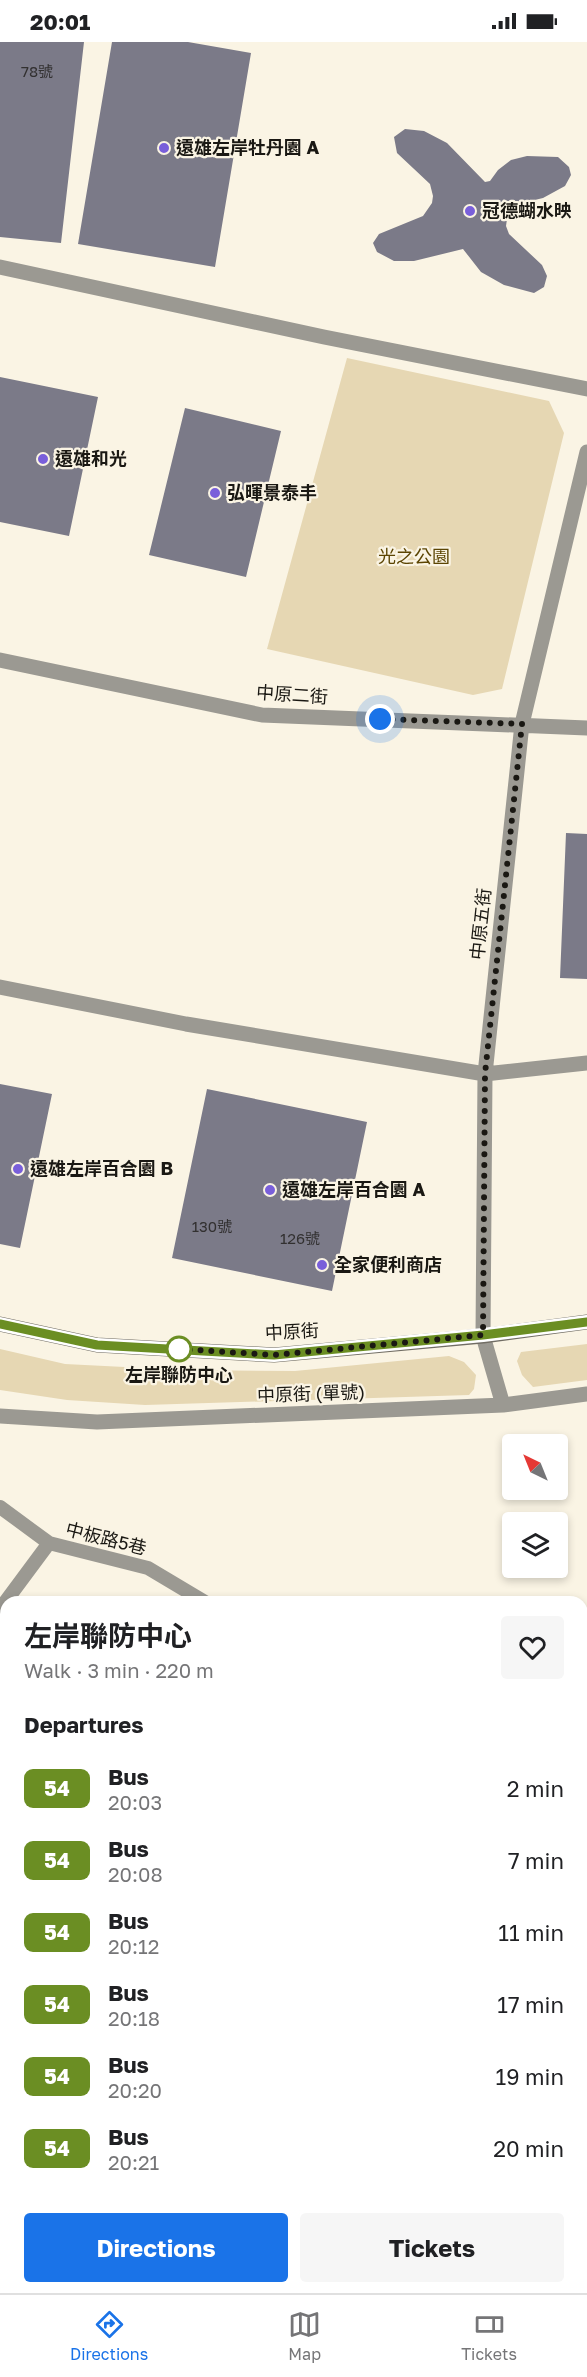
<!DOCTYPE html>
<html lang="en">
<head>
<meta charset="utf-8">
<style>
  :root { --surface:#fff; --page:#f6f6f6; --text:#202124; --muted:#757577; --line:#e0e0e0; --accent:#1a73e8 }
  body { margin:0; font-family:"Golos Text","Noto Sans TC",sans-serif; background:var(--page); color:var(--text); height:100vh; display:flex; flex-direction:column; font-size:22px; white-space:nowrap }
  * { box-sizing:border-box; margin:0 }
  p { font-size:20px; color:var(--muted) }
  .icon { flex:none; width:33px; height:33px; fill:none; stroke:currentColor; stroke-width:2; stroke-linecap:round; stroke-linejoin:round }
  .map { position:relative; flex:1; overflow:hidden }
  .drawer { position:absolute; left:0px; top:1554px; width:588px; height:698px; display:flex; flex-direction:column; background:var(--surface); border-radius:18px 18px 0 0; box-shadow:0 3px 9px #0003 }
  .drawer>* { flex:none }
  .badge { padding:0 12px; border-radius:9px; font-size:21px; line-height:39px }
  .needle { width:39px; rotate:317deg }
  .buttons { position:absolute; left:502px; top:1392px; display:grid; gap:12px }
  .buttons a { display:grid; place-items:center; width:66px; height:66px; border-radius:6px; background:var(--surface); box-shadow:0 3px 9px #0003; font-size:30px }
  .you { position:absolute; width:30px; height:30px; margin:-15px; border:4px solid #fff; border-radius:50%; background:#1a73e8; box-shadow:0 0 0 9px #1a73e833 }
  .map>.badge { position:absolute; translate:-50% -50%; box-shadow:0 0 0 3px #fff }
  h2 { padding:0 24px; font-size:22px; line-height:54px }
  .round { display:grid; place-items:center; flex:none; width:63px; height:63px; border-radius:6px; background:var(--page) }
  .summary { display:flex; align-items:center; justify-content:space-between; height:102px; padding:0 24px }
  h1 { font-size:28px; font-weight:700; line-height:45px }
  .action { display:flex; gap:12px; margin-top:auto; padding:12px 24px }
  .action a { flex:1; height:69px; border-radius:6px; background:var(--accent); color:#fff; font-size:24px; font-weight:700; line-height:69px; text-align:center }
  .action a+a { background:var(--page); color:var(--text) }
  ul { padding:0; list-style:none }
  li { display:flex; align-items:center; gap:18px; height:72px; padding:0 24px }
  li div { flex:1 }
  li b { display:block; font-size:22px }
  li em { font-style:normal }
  li .badge { min-width:66px; font-weight:700; text-align:center }
  .status { display:flex; justify-content:space-between; align-items:center; height:42px; padding:0 30px; background:var(--surface); direction:ltr }
  .status svg { height:16px; fill:currentColor }
  .menu { display:flex; justify-content:space-around; align-items:center; height:84px; border-top:2px solid var(--line); background:var(--surface); font-size:16px; color:var(--muted) }
  .menu a { display:grid; justify-items:center; gap:3px }
  .menu .on { color:var(--accent) }
  .map>svg:first-child { display:block }
  .green { fill:#e6d7b3 }
  .building { fill:#7b7a88 }
  .lines { fill:none; stroke-linecap:round; stroke-linejoin:round }
  .lane { stroke:#9b9992; stroke-width:14 }
  .street { stroke:#9b9992; stroke-width:15 }
  .secondary { stroke:#716d64; stroke-width:15 }
  .line-casing { stroke:#fff; stroke-width:14 }
  .line { stroke:#6b8e23; stroke-width:9 }
  .walk { stroke:#1a1813; stroke-width:6; stroke-dasharray:0 10.8 }
  .poi-dot { fill:#795fda; stroke:#faf4e4; stroke-width:2 }
  .stop-dot { fill:#fff; stroke:#6b8e23; stroke-width:3 }
  .labels { text-anchor:middle; stroke-width:4.5; stroke-linejoin:round; paint-order:stroke }
  .number-label { font-size:15px; fill:#323030 }
  .poi-label { font-size:18px; font-weight:bold; fill:#1a1813; stroke:#faf4e4; text-anchor:start }
  .park-label { font-size:18px; fill:#5c4503; stroke:#faf4e4 }
  .street-label { font-size:18px; fill:#1a1813; stroke:#faf4e4 }
  .stop-label { font-size:18px; font-weight:bold; fill:#1a1813; stroke:#faf4e4 }
</style>
</head>
<body>
<div class="status"><b>20:01</b><svg viewBox="0 0 49 12"><path d="M0 12V9h3v3zM5 12V6h3v6zM10 12V3h3v9zM15 12V0h3v12zM26 1h20v11H26zM47 4h2v5h-2z"/></svg></div>
<div class="map">
<svg width="587" height="2251" viewBox="0 0 587 2251">
  <rect width="100%" height="100%" fill="#faf4e4"/>
  <path class="green" d="M 347,316 L 549,359 L 564,391 L 502,647 L 473,653 L 267,607 Z
    M 587,1302 L 587,1338 L 533,1345 L 522,1333 L 517,1319 L 521,1310 Z
    M 0,1307 L 65,1322 L 184,1328 L 295,1329 L 449,1314 L 464,1320 L 476,1333 L 474,1347 L 469,1353 L 145,1363 L 67,1358 L 0,1348 Z"/>
  <path class="building" d="M 0,0 L 84,0 L 61,201 L 0,195 Z
    M 112,0 L 188,0 L 251,11 L 215,225 L 78,202 Z
    M 405,87 L 424,89 L 447,101 L 485,140 L 490,139 L 498,128 L 511,118 L 527,114 L 558,115 L 569,125 L 571,133 L 565,144 L 543,156 L 518,162 L 507,177 L 506,184 L 509,192 L 542,223 L 547,234 L 544,245 L 534,251 L 504,243 L 481,230 L 463,207 L 414,219 L 394,219 L 377,210 L 373,201 L 379,192 L 423,174 L 432,161 L 433,154 L 430,142 L 397,111 L 394,95 Z
    M 0,335 L 98,355 L 69,494 L 0,480 Z
    M 185,366 L 281,389 L 246,535 L 149,513 Z
    M 566,791 L 587,792 L 587,937 L 560,936 Z
    M 0,1042 L 52,1052 L 20,1206 L 0,1202 Z
    M 207,1047 L 367,1080 L 332,1249 L 172,1216 Z"/>
  <g class="lines">
    <path class="lane" d="M 0,1465 L 49,1501 L 148,1526 L 205,1560
      M 0,1567 L 49,1501
      M 582,1786 L 587,1790
      M 0,1812 L 6,1815
      M 582,1898 L 587,1923
      M 372,2246 L 373,2251"/>
    <path class="street" d="M 0,225 L 324,295 L 587,347
      M 0,618 L 262,673 L 587,686
      M 0,945 L 186,982 L 485,1032 L 587,1021
      M 503,1363 L 483,1294 L 485,1032 L 522,682 L 587,410
      M 0,1374 L 97,1380 L 503,1363 L 587,1352
      M 582,2243 L 587,2241
      M 548,2251 L 571,2246"/>
    <path class="secondary" d="M 0,1282 L 97,1303 L 274,1313 L 483,1294 L 587,1280"/>
  </g>
  <g class="lines">
    <defs>
      <path id="line" d="M 0,1282 L 97,1303 L 274,1313 L 483,1293 L 587,1280"/>
    </defs>
    <use href="#line" class="line-casing"/>
    <use href="#line" class="line"/>
    <path class="walk" d="M 179,1307 L 274,1313 L 483,1293 L 485,1032 L 522,682 L 380,677"/>
  </g>
  <g class="poi-dot">
    <circle cx="164" cy="106" r="6"/>
    <circle cx="470" cy="169" r="6"/>
    <circle cx="43" cy="417" r="6"/>
    <circle cx="215" cy="451" r="6"/>
    <circle cx="18" cy="1127" r="6"/>
    <circle cx="270" cy="1148" r="6"/>
    <circle cx="322" cy="1223" r="6"/>
  </g>
  <circle class="stop-dot" cx="179" cy="1307" r="12"/>
  <g class="labels">
    <g class="number-label">
      <text x="37" y="35">78號</text>
      <text x="212" y="1190">130號</text>
      <text x="300" y="1202">126號</text>
    </g>
    <g class="poi-label">
      <text x="176" y="112">遠雄左岸牡丹園 A</text>
      <text x="482" y="175">冠德蝴水映</text>
      <text x="55" y="423">遠雄和光</text>
      <text x="227" y="457">弘暉景泰丰</text>
      <text x="30" y="1133">遠雄左岸百合園 B</text>
      <text x="282" y="1154">遠雄左岸百合園 A</text>
      <text x="334" y="1229">全家便利商店</text>
    </g>
    <g class="park-label">
      <text x="414" y="521">光之公園</text>
    </g>
    <g class="street-label">
      <text transform="translate(292 653) rotate(4)" y="6">中原二街</text>
      <text transform="translate(481 882) rotate(-84)" y="6">中原五街</text>
      <text transform="translate(292 1290) rotate(-3)" y="6">中原街</text>
      <text transform="translate(311 1352) rotate(-2)" y="6">中原街 (單號)</text>
      <text transform="translate(106 1497) rotate(14)" y="6">中板路5巷</text>
    </g>
    <g class="stop-label">
      <text x="179" y="1339">左岸聯防中心</text>
    </g>
  </g>
</svg>
<div class="buttons">
<a><svg class="needle" viewBox="-14 -14 28 28"><path d="M0-13l5 13h-10z" fill="#e53935"/><path d="M0 13l5-13h-10z" fill="#757577"/></svg></a>
<a><svg class="icon" aria-label="layers" viewBox="0 0 24 24"><path d="M12 4l9 5-9 5-9-5zM3 14l9 5 9-5"/></svg></a>
</div>
<div class="you" style="left:380px;top:677px"></div>
<section class="drawer">
<div class="summary"><div><h1>左岸聯防中心</h1><p>Walk · 3 min · 220 m</p></div><a class="round"><svg class="icon" aria-label="heart" viewBox="0 0 24 24"><path d="M12 20l-8-8c-3-5 5-10 8-4 3-6 11-1 8 4z"/></svg></a></div>
<h2>Departures</h2>
<ul>
<li><span class="badge" style="background:#6b8e23;color:#fff">54</span><div><b>Bus</b><p>20:03</p></div><em>2 min</em></li>
<li><span class="badge" style="background:#6b8e23;color:#fff">54</span><div><b>Bus</b><p>20:08</p></div><em>7 min</em></li>
<li><span class="badge" style="background:#6b8e23;color:#fff">54</span><div><b>Bus</b><p>20:12</p></div><em>11 min</em></li>
<li><span class="badge" style="background:#6b8e23;color:#fff">54</span><div><b>Bus</b><p>20:18</p></div><em>17 min</em></li>
<li><span class="badge" style="background:#6b8e23;color:#fff">54</span><div><b>Bus</b><p>20:20</p></div><em>19 min</em></li>
<li><span class="badge" style="background:#6b8e23;color:#fff">54</span><div><b>Bus</b><p>20:21</p></div><em>20 min</em></li>
</ul>
<div class="action"><a>Directions</a><a>Tickets</a></div>
</section>
</div>
<nav class="menu">
<a class="on"><svg class="icon" aria-label="directions" viewBox="0 0 24 24"><path d="M12 3l9 9-9 9-9-9zM9 14v-3h6M13 9l2 2-2 2"/></svg>Directions</a>
<a><svg class="icon" aria-label="map" viewBox="0 0 24 24"><path d="M3 6l6-2 6 2 6-2v14l-6 2-6-2-6 2zM9 4v14M15 6v14"/></svg>Map</a>
<a><svg class="icon" aria-label="tickets" viewBox="0 0 24 24"><path d="M3 7h18v10H3zM15 7v10"/></svg>Tickets</a>
</nav>
</body>
</html>
